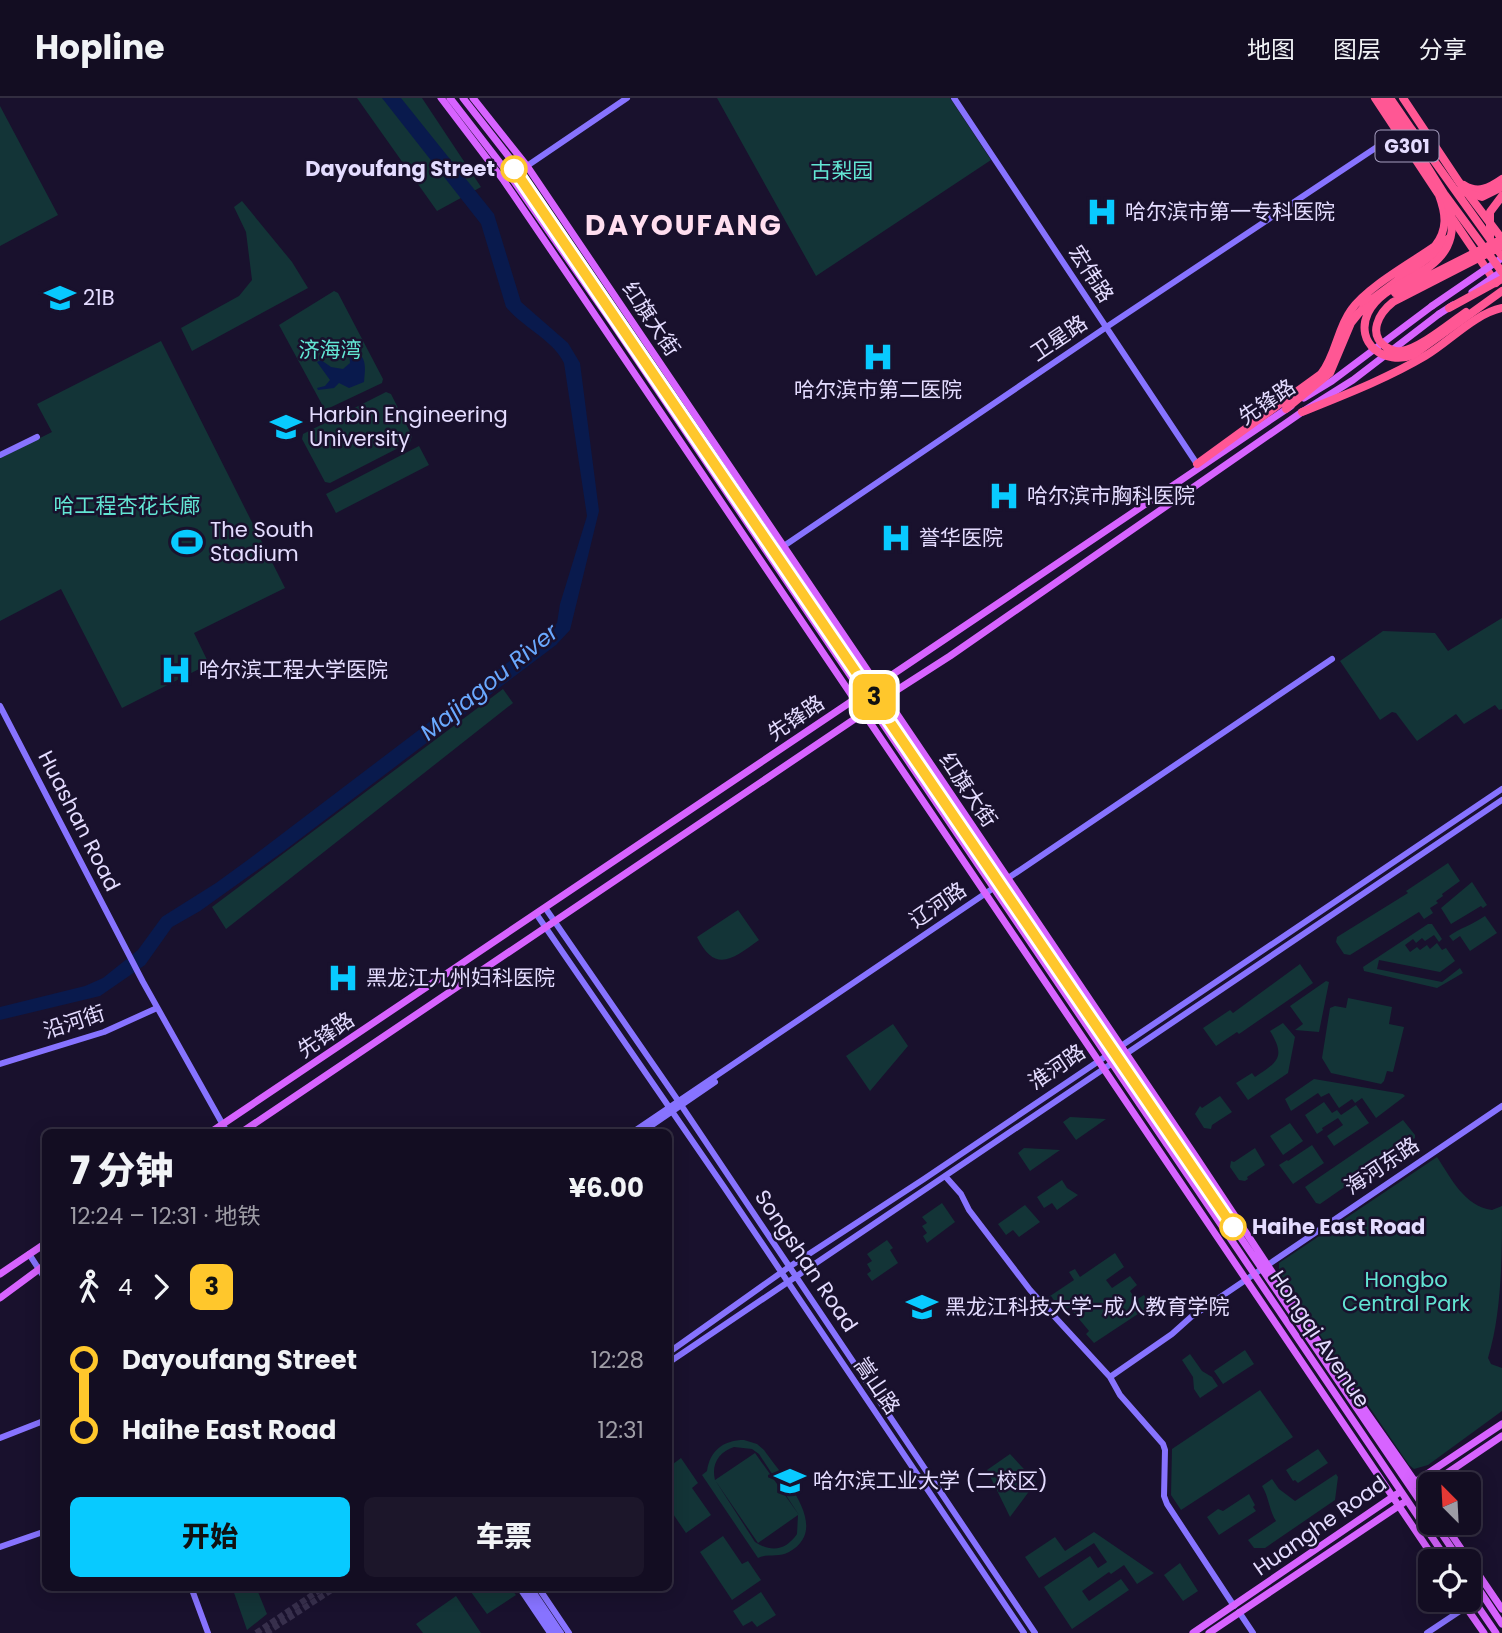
<!DOCTYPE html>
<html lang="zh">
<head>
<meta charset="utf-8">
<style>
  :root { --surface:#130d22; --page:#1c162a; --text:#f1f3f6; --muted:#9d9ca5; --line:#322d40; --accent:#08caff }
  body { margin:0; font-family:Poppins,"Noto Sans SC",sans-serif; background:var(--page); color:var(--text); height:100vh; display:flex; flex-direction:column; font-size:26px; white-space:nowrap }
  * { box-sizing:border-box; margin:0 }
  p { font-size:23px; color:var(--muted) }
  .icon { flex:none; width:38px; height:38px; fill:none; stroke:currentColor; stroke-width:2; stroke-linecap:round; stroke-linejoin:round }
  .map { position:relative; flex:1; overflow:hidden }
  .sheet { position:absolute; left:42px; top:1031px; width:630px; height:462px; display:flex; flex-direction:column; background:var(--surface); border-radius:10px; box-shadow:0 4px 18px #0003,0 0 0 2px var(--line) }
  .sheet>* { flex:none }
  .badge { padding:0 14px; border-radius:10px; font-size:24px; line-height:46px }
  .needle { width:46px; rotate:336deg }
  .tools { position:absolute; left:1418px; top:1374px; display:grid; gap:14px }
  .tools a { display:grid; place-items:center; width:63px; height:63px; border-radius:10px; background:var(--surface); box-shadow:0 4px 18px #0003,0 0 0 2px var(--line); font-size:35px }
  .map>.badge { position:absolute; translate:-50% -50%; box-shadow:0 0 0 4px #fff }
  .legs { display:flex; align-items:center; gap:10px; height:77px; padding:0 28px; font-size:23px }
  .legs p { margin-inline-start:auto }
  .head { display:flex; align-items:center; justify-content:space-between; height:119px; padding:0 28px }
  h1 { font-size:38px; font-weight:800; line-height:52px }
  .primary-button { display:flex; gap:14px; margin-top:auto; padding:14px 28px }
  .primary-button a { flex:1; height:80px; border-radius:10px; background:var(--accent); color:#111; font-size:28px; font-weight:800; line-height:80px; text-align:center }
  .primary-button a+a { background:var(--page); color:var(--text) }
  ul { padding:0 28px; list-style:none }
  li { display:flex; align-items:center; gap:24px; height:70px; font-size:26px }
  li i { display:grid; place-items:center; width:10px; height:100%; margin:0 9px; background:currentColor }
  li i::after { content:''; width:18px; height:18px; margin:-9px; border:5px solid; border-radius:50%; background:var(--surface) }
  li p { margin-inline-start:auto }
  li:first-child i { background:linear-gradient(#0000 50%,currentColor 0) }
  li:last-child i { background:linear-gradient(currentColor 50%,#0000 0) }
  header { display:flex; align-items:center; gap:42px; box-sizing:border-box; height:98px; padding:0 35px; background:var(--surface); border-bottom:2px solid var(--line) }
  header strong { font-size:33px }
  nav { display:flex; gap:38px; margin-inline-start:auto; font-size:24px }
  .map>svg:first-child { display:block }
  .green { fill:#133437; fill-rule:evenodd }
  .water { fill:#091a4d }
  .lines { fill:none; stroke-linecap:round; stroke-linejoin:round }
  .secondary-tunnel { stroke:#372f4c; stroke-width:6; stroke-dasharray:6 3; stroke-linecap:butt }
  .secondary { stroke:#8773ff; stroke-width:6 }
  .primary { stroke:#d763ff; stroke-width:7 }
  .highway { stroke:#ff5794; stroke-width:8 }
  .primary-bridge { stroke:#d763ff; stroke-width:7 }
  .highway-bridge { stroke:#ff5794; stroke-width:8 }
  .line-1-casing { stroke:#fff; stroke-width:16 }
  .line-1 { stroke:#ffc72c; stroke-width:10 }
  .stop-1-dot { fill:#fff; stroke:#ffc72c; stroke-width:3.5 }
  .labels { text-anchor:middle; stroke-width:5; stroke-linejoin:round; paint-order:stroke }
  .shield { fill:#19112d; stroke:#a79fc0; stroke-width:2 }
  .shield-label { font-size:19px; font-weight:bold; fill:#e4dcff }
  .stop-label { font-size:21px; font-weight:bold; fill:#e4dcff; stroke:#19112d; text-anchor:end }
  .park-label { font-size:21px; fill:#62e5d3; stroke:#19112d }
  .poi-label { font-size:21px; fill:#e4dcff; stroke:#19112d; text-anchor:start }
  .street-label { font-size:21px; fill:#e4dcff; stroke:#19112d }
  .water-label { font-size:23px; font-style:italic; fill:#6aa9ff; stroke:#19112d }
  .district-label { font-size:28px; font-weight:bold; letter-spacing:2px; fill:#ffdeef; stroke:#19112d }
</style>
</head>
<body>
<header>
<strong>Hopline</strong>
<nav><a>地图</a><a>图层</a><a>分享</a></nav>
</header>
<div class="map">
<svg width="1502" height="1535" viewBox="0 0 1502 1535">
  <rect width="100%" height="100%" fill="#19112d"/>
  <path class="green" d="M 357,0 L 422,0 L 481,89 L 437,113 Z
    M 717,0 L 950,0 L 991,62 L 816,178 Z
    M 0,8 L 58,117 L 0,148 Z
    M 242,103 L 292,164 L 308,190 L 192,253 L 181,230 L 239,198 L 252,182 L 246,134 L 234,109 Z
    M 334,193 L 338,195 L 383,281 L 382,285 L 325,312 L 279,227 Z
    M 161,243 L 285,490 L 194,535 L 209,566 L 122,610 L 61,491 L 0,523 L 0,360 L 52,334 L 37,306 Z
    M 386,294 L 391,296 L 412,338 L 410,344 L 330,385 L 325,384 L 302,341 L 303,336 Z
    M 419,348 L 429,367 L 336,415 L 326,396 Z
    M 1502,520 L 1502,611 L 1499,612 L 1495,607 L 1464,626 L 1456,616 L 1417,643 L 1396,615 L 1392,614 L 1380,622 L 1340,563 L 1383,533 L 1435,535 L 1448,553 Z
    M 503,591 L 513,605 L 226,831 L 212,809 Z
    M 1448,765 L 1460,783 L 1442,796 L 1443,798 L 1436,803 L 1438,805 L 1430,810 L 1433,815 L 1424,821 L 1419,814 L 1350,857 L 1344,856 L 1336,844 L 1337,839 L 1408,795 L 1406,793 Z
    M 1472,784 L 1487,807 L 1483,810 L 1481,808 L 1451,826 L 1441,810 Z
    M 738,812 L 759,842 C 733,861 715,876 697,839 Z
    M 1485,818 L 1497,835 L 1470,853 L 1460,838 L 1453,843 L 1449,838 C 1460,830 1472,827 1485,818 Z
    M 1428,826 L 1432,826 L 1442,841 L 1439,844 L 1434,837 L 1425,843 L 1422,840 L 1416,845 L 1413,841 L 1405,847 L 1410,854 L 1417,849 L 1420,852 L 1427,847 L 1430,851 L 1437,845 L 1442,852 L 1446,850 L 1455,863 L 1440,874 L 1379,862 L 1377,871 L 1442,884 L 1460,870 L 1463,875 L 1437,890 L 1364,873 L 1363,869 Z
    M 1300,866 L 1313,885 L 1239,936 L 1237,934 L 1216,948 L 1203,930 L 1230,912 L 1233,915 Z
    M 1326,883 L 1329,884 L 1319,934 L 1295,932 L 1303,926 L 1290,908 Z
    M 1348,900 L 1392,909 L 1389,926 L 1404,929 L 1393,974 L 1387,973 L 1384,983 L 1381,986 L 1331,975 L 1322,960 L 1330,910 L 1335,908 L 1346,910 Z
    M 1283,925 L 1295,939 L 1288,975 L 1248,1002 L 1236,985 L 1252,975 L 1255,979 C 1278,964 1286,959 1270,933 Z
    M 893,926 L 908,948 L 870,993 L 846,958 Z
    M 1314,981 L 1403,996 L 1405,998 L 1376,1020 L 1362,1000 L 1355,1005 L 1352,1001 L 1339,1010 L 1329,995 L 1321,999 L 1318,995 L 1291,1013 L 1285,1001 Z
    M 1220,998 L 1232,1014 L 1212,1027 L 1211,1031 L 1204,1030 L 1195,1016 L 1200,1008 L 1202,1010 Z
    M 1324,1004 L 1332,1015 L 1337,1012 L 1341,1017 L 1356,1007 L 1369,1025 L 1334,1048 L 1327,1038 L 1343,1027 L 1338,1020 L 1322,1030 L 1323,1032 L 1317,1036 L 1305,1017 Z
    M 1070,1019 L 1106,1021 L 1076,1042 L 1063,1024 Z
    M 1403,1022 L 1415,1037 L 1415,1040 L 1320,1106 L 1316,1105 L 1305,1089 Z
    M 1290,1025 L 1303,1043 L 1283,1057 L 1270,1038 Z
    M 1312,1047 L 1324,1065 L 1293,1086 L 1279,1067 L 1287,1062 L 1288,1063 Z
    M 1024,1050 L 1060,1052 L 1030,1073 L 1018,1055 Z
    M 1255,1050 L 1265,1067 L 1247,1079 L 1248,1081 L 1245,1083 L 1239,1082 L 1230,1069 L 1231,1063 L 1234,1064 Z
    M 1437,1059 C 1451,1080 1464,1108 1492,1112 L 1502,1108 C 1502,1158 1502,1214 1488,1260 L 1491,1266 L 1502,1270 L 1502,1313 L 1428,1367 L 1414,1371 L 1409,1367 L 1279,1177 L 1279,1165 Z
    M 1062,1082 L 1067,1090 L 1078,1097 L 1057,1112 L 1052,1105 L 1044,1110 L 1037,1099 Z
    M 942,1105 L 955,1124 L 927,1145 L 923,1138 L 927,1135 L 922,1128 L 927,1125 L 922,1119 Z
    M 1025,1107 L 1040,1124 L 1019,1139 L 1013,1132 L 1006,1137 L 998,1126 Z
    M 887,1142 L 893,1150 L 890,1152 L 898,1165 L 872,1183 L 867,1176 L 871,1173 L 867,1166 L 872,1163 L 867,1156 Z
    M 1115,1155 L 1124,1169 L 1106,1182 L 1112,1190 L 1130,1178 L 1137,1187 L 1130,1193 L 1136,1202 L 1144,1197 L 1150,1208 L 1094,1245 L 1086,1236 L 1089,1233 L 1069,1209 L 1062,1214 L 1051,1198 L 1047,1200 L 1074,1182 L 1069,1174 L 1075,1171 L 1080,1179 Z
    M 1245,1252 L 1254,1266 L 1223,1286 L 1214,1273 Z
    M 1190,1256 L 1202,1273 L 1212,1279 L 1218,1288 L 1200,1300 L 1194,1291 L 1193,1279 L 1182,1262 Z
    M 1260,1292 L 1293,1339 L 1181,1412 L 1171,1397 L 1172,1351 Z
    M 744,1342 L 757,1346 L 764,1352 C 781,1377 833,1430 789,1454 C 779,1460 767,1455 758,1460 L 702,1377 L 707,1373 C 710,1352 724,1342 744,1342 ZM 734,1349 L 752,1351 L 759,1356 L 799,1417 L 755,1355 L 715,1382 C 711,1366 719,1354 734,1349 ZM 715,1382 L 758,1445 L 798,1417 L 797,1436 C 786,1452 772,1455 755,1444 Z
    M 1318,1351 L 1328,1365 L 1298,1385 L 1295,1382 L 1293,1383 L 1286,1372 Z
    M 1010,1356 L 1036,1384 L 1010,1419 L 987,1372 Z
    M 681,1360 L 698,1385 L 692,1390 L 711,1417 L 686,1435 L 669,1410 L 669,1369 Z
    M 1336,1376 L 1338,1379 L 1335,1402 L 1265,1450 L 1254,1450 L 1248,1442 L 1276,1423 C 1269,1412 1269,1399 1262,1388 L 1272,1381 L 1279,1391 L 1295,1403 Z
    M 1249,1396 L 1255,1407 L 1253,1409 L 1256,1413 L 1219,1437 L 1207,1419 L 1218,1411 L 1223,1413 Z
    M 1094,1434 L 1154,1475 L 1137,1486 L 1124,1467 L 1111,1476 L 1109,1474 L 1082,1493 L 1089,1503 L 1121,1481 L 1129,1492 L 1072,1531 L 1044,1489 L 1090,1458 L 1098,1470 L 1107,1464 L 1094,1445 L 1039,1480 L 1025,1459 L 1055,1439 L 1065,1453 Z
    M 723,1438 L 742,1466 L 748,1463 L 761,1482 L 732,1502 L 700,1454 Z
    M 1180,1465 L 1198,1493 L 1183,1503 L 1164,1477 Z
    M 232,1489 L 256,1489 L 267,1516 L 247,1532 Z
    M 478,1489 L 510,1489 L 516,1497 L 487,1516 L 471,1494 Z
    M 761,1494 L 776,1517 L 757,1529 L 752,1523 L 743,1528 L 733,1513 Z
    M 456,1498 L 481,1535 L 423,1535 L 416,1526 Z"/>
  <path class="water" d="M 382,0 L 401,0 L 494,116 L 521,204 L 568,245 L 580,265 L 599,413 L 570,532 L 556,547 L 284,753 L 200,813 L 172,829 L 145,867 L 100,898 L 0,922 L 0,909 L 85,888 L 103,880 L 138,852 L 162,819 L 216,785 L 249,761 L 549,533 L 557,525 L 560,506 L 587,418 L 564,265 C 552,241 523,230 506,209 L 481,126 Z
    M 353,252 C 368,258 365,271 364,284 L 349,290 L 339,285 L 334,290 L 318,292 L 317,290 L 325,288 L 330,282 L 317,264 L 321,262 L 331,269 L 343,271 L 350,265 L 349,253 Z"/>
  <g class="lines">
    <path class="secondary-tunnel" d="M 256,1535 L 324,1489
      M 266,1535 L 336,1489"/>
    <path class="secondary" d="M 954,0 L 1199,369
      M 524,70 L 627,0
      M 0,357 L 37,339
      M 775,454 L 1105,230 L 1398,35
      M 0,608 L 143,884 L 227,1034
      M 546,811 L 679,1004 L 1035,1535
      M 537,817 L 724,1089 L 1024,1535
      M 0,966 L 104,934 L 157,910
      M 633,1034 L 1332,561
      M 642,1034 L 715,984
      M 945,1078 L 961,1096 L 969,1112 L 1030,1192 L 1110,1279 L 1120,1297 L 1163,1346 L 1165,1352 L 1164,1398 L 1167,1406 L 1234,1508
      M 29,1156 L 46,1182
      M 668,1255 L 789,1169 L 924,1081 L 1502,691
      M 668,1265 L 1502,702
      M 1110,1279 L 1172,1236 L 1191,1219 L 1502,1008
      M 0,1340 L 46,1322
      M 0,1449 L 46,1433
      M 191,1489 L 208,1535
      M 519,1489 L 550,1535
      M 524,1489 L 555,1535
      M 530,1489 L 561,1535
      M 538,1489 L 569,1535
      M 1239,1514 L 1253,1535
      M 1427,1535 L 1475,1503"/>
    <path class="primary" d="M 441,0 L 504,83 L 568,177 L 1436,1463
      M 450,0 L 511,79 L 611,223 L 1448,1463
      M 463,0 L 520,73 L 558,129 L 792,480 L 1430,1418
      M 473,0 L 527,68 L 1196,1059 L 1337,1272 L 1430,1405
      M 1304,300 L 1332,283 L 1432,208
      M 874,589 L 1291,308
      M 883,601 L 950,558 L 1302,314 L 1353,282 L 1439,216
      M 211,1034 L 858,599
      M 242,1034 L 868,612
      M 0,1176 L 46,1145
      M 0,1200 L 46,1166
      M 1412,1386 L 1502,1326
      M 1431,1386 L 1502,1338
      M 1418,1394 L 1430,1387
      M 1434,1424 L 1460,1463
      M 1443,1424 L 1502,1511
      M 1468,1475 L 1502,1526
      M 1468,1494 L 1496,1535
      M 1461,1502 L 1484,1535
      M 1193,1535 L 1397,1396
      M 1209,1535 L 1403,1405"/>
    <path class="highway" d="M 1375,0 L 1441,100
      M 1382,0 L 1407,36
      M 1390,0 L 1412,32
      M 1403,0 L 1459,84 L 1502,141
      M 1464,87 C 1478,96 1489,90 1502,81
      M 1452,120 L 1496,185
      M 1286,311 L 1330,275 L 1351,225 L 1367,205 L 1432,157 L 1449,140
      M 1302,314 C 1344,297 1386,281 1425,258 C 1449,244 1474,216 1502,210
      M 1197,366 L 1321,276 C 1336,257 1337,231 1351,212 C 1367,189 1411,165 1435,148 C 1448,131 1446,116 1439,97"/>
    <path class="primary-bridge" d="M 1472,194 L 1502,173
      M 1432,208 L 1502,160
      M 1439,216 L 1453,207"/>
    <path class="highway-bridge" d="M 1412,32 L 1502,158
      M 1407,36 L 1445,97 L 1502,174
      M 1456,92 L 1482,99 L 1502,89
      M 1445,97 C 1451,115 1456,131 1447,149 C 1431,180 1383,184 1368,215 C 1354,245 1385,268 1413,257 L 1502,193
      M 1490,140 L 1490,114 L 1502,98
      M 1395,195 L 1502,141
      M 1449,210 L 1502,181
      M 1466,214 C 1450,225 1419,251 1401,253 C 1396,254 1391,252 1386,249 C 1367,236 1379,215 1393,204 L 1502,148
      M 1357,216 L 1371,207"/>
  </g>
  <g class="lines">
    <defs>
      <path id="line-1" d="M 514,71 L 1233,1129"/>
    </defs>
    <use href="#line-1" class="line-1-casing"/>
    <use href="#line-1" class="line-1"/>
  </g>
  <defs>
    <symbol id="hospital-bare" viewBox="-9 -9 18 18"><path d="M-5-5h3v3.5h4V-5h3V5h-3V1.5h-4V5h-3Z" fill="#08caff" stroke="#19112d" stroke-width="2.5" paint-order="stroke"/></symbol>
    <symbol id="university-bare" viewBox="-9 -9 18 18"><path d="M0-5L7-2L0 1L-7-2ZM-4 1L0 2.5L4 1V4Q0 6-4 4Z" fill="#08caff" stroke="#19112d" stroke-width="2.5" paint-order="stroke"/></symbol>
    <symbol id="stadium-bare" viewBox="-9 -9 18 18"><path d="M0-5a6.5 5 0 1 0 0 10a6.5 5 0 1 0 0-10ZM-3.5-1.8h7v3.6h-7Z" fill="#08caff" stroke="#19112d" stroke-width="2.5" paint-order="stroke"/></symbol>
  </defs>
  <g fill-rule="evenodd">
    <use href="#hospital-bare" x="1080" y="92" width="44" height="44"/>
    <use href="#university-bare" x="38" y="178" width="44" height="44"/>
    <use href="#hospital-bare" x="856" y="237" width="44" height="44"/>
    <use href="#university-bare" x="264" y="307" width="44" height="44"/>
    <use href="#hospital-bare" x="982" y="376" width="44" height="44"/>
    <use href="#hospital-bare" x="874" y="418" width="44" height="44"/>
    <use href="#stadium-bare" x="165" y="422" width="44" height="44"/>
    <use href="#hospital-bare" x="154" y="550" width="44" height="44"/>
    <use href="#hospital-bare" x="321" y="858" width="44" height="44"/>
    <use href="#university-bare" x="900" y="1187" width="44" height="44"/>
    <use href="#university-bare" x="768" y="1361" width="44" height="44"/>
  </g>
  <g class="stop-1-dot">
    <circle cx="514" cy="71" r="12"/>
    <circle cx="1233" cy="1129" r="12"/>
  </g>
  <g class="labels">
    <rect class="shield" x="1375.5" y="32.5" width="63" height="31" rx="5"/>
    <g class="shield-label">
      <text x="1407" y="55">G301</text>
    </g>
    <g class="stop-label">
      <text x="495" y="78">Dayoufang Street</text>
      <text x="1252" y="1136" text-anchor="start">Haihe East Road</text>
    </g>
    <g class="park-label">
      <text x="842" y="80">古梨园</text>
      <text x="330" y="259">济海湾</text>
      <text x="127" y="415">哈工程杏花长廊</text>
      <text x="1406" y="1189">Hongbo<tspan x="1406" dy="24">Central Park</tspan></text>
    </g>
    <g class="poi-label">
      <text x="1125" y="121">哈尔滨市第一专科医院</text>
      <text x="83" y="207">21B</text>
      <text x="878" y="299" text-anchor="middle">哈尔滨市第二医院</text>
      <text x="309" y="324">Harbin Engineering<tspan x="309" dy="24">University</tspan></text>
      <text x="1027" y="405">哈尔滨市胸科医院</text>
      <text x="210" y="439">The South<tspan x="210" dy="24">Stadium</tspan></text>
      <text x="919" y="447">誉华医院</text>
      <text x="199" y="579">哈尔滨工程大学医院</text>
      <text x="366" y="887">黑龙江九州妇科医院</text>
      <text x="945" y="1216">黑龙江科技大学-成人教育学院</text>
      <text x="813" y="1390">哈尔滨工业大学 (二校区)</text>
    </g>
    <g class="street-label">
      <text transform="translate(1091 176) rotate(57)" y="7">宏伟路</text>
      <text transform="translate(651 221) rotate(56)" y="7">红旗大街</text>
      <text transform="translate(1059 240) rotate(-34)" y="7">卫星路</text>
      <text transform="translate(1267 304) rotate(-34)" y="7">先锋路</text>
      <text transform="translate(796 620) rotate(-34)" y="7">先锋路</text>
      <text transform="translate(968 692) rotate(56)" y="7">红旗大街</text>
      <text transform="translate(79 723) rotate(63)" y="7">Huashan Road</text>
      <text transform="translate(938 807) rotate(-34)" y="7">辽河路</text>
      <text transform="translate(74 924) rotate(-18)" y="7">沿河街</text>
      <text transform="translate(326 937) rotate(-34)" y="7">先锋路</text>
      <text transform="translate(1057 969) rotate(-34)" y="7">淮河路</text>
      <text transform="translate(1382 1068) rotate(-34)" y="7">海河东路</text>
      <text transform="translate(806 1163) rotate(56)" y="7">Songshan Road</text>
      <text transform="translate(1320 1241) rotate(56)" y="7">Hongqi Avenue</text>
      <text transform="translate(877 1288) rotate(56)" y="7">嵩山路</text>
      <text transform="translate(1320 1428) rotate(-35)" y="7">Huanghe Road</text>
    </g>
    <g class="water-label">
      <text transform="translate(489 584) rotate(-39)" y="8">Majiagou River</text>
    </g>
    <g class="district-label">
      <text x="684" y="137">DAYOUFANG</text>
    </g>
  </g>
</svg>
<div class="tools">
<a><svg class="needle" viewBox="-14 -14 28 28"><path d="M0-13l5 13h-10z" fill="#e53935"/><path d="M0 13l5-13h-10z" fill="#9d9ca5"/></svg></a>
<a><svg class="icon" aria-label="locate" viewBox="0 0 24 24"><circle cx="12" cy="12" r="6"/><path d="M12 2v4M12 18v4M2 12h4M18 12h4"/></svg></a>
</div>
<b class="badge" style="left:874px;top:599px;background:#ffc72c;color:#111">3</b>
<section class="sheet">
<div class="head"><div><h1>7 分钟</h1><p>12:24 – 12:31 · 地铁</p></div><b>¥6.00</b></div>
<div class="legs"><svg class="icon" aria-label="walk" viewBox="0 0 24 24"><circle cx="13" cy="4" r="2"/><path d="M13 8l-2 6 4 7M11 14l-3 7M7 12l3-4h3l4 4"/></svg>4<svg class="icon" aria-label="forward" viewBox="0 0 24 24"><path d="M9 5l7 7-7 7"/></svg><b class="badge" style="background:#ffc72c;color:#111">3</b></div>
<ul>
<li><i style="color:#ffc72c"></i><b>Dayoufang Street</b><p>12:28</p></li>
<li><i style="color:#ffc72c"></i><b>Haihe East Road</b><p>12:31</p></li>
</ul>
<div class="primary-button"><a>开始</a><a>车票</a></div>
</section>
</div>
</body>
</html>
